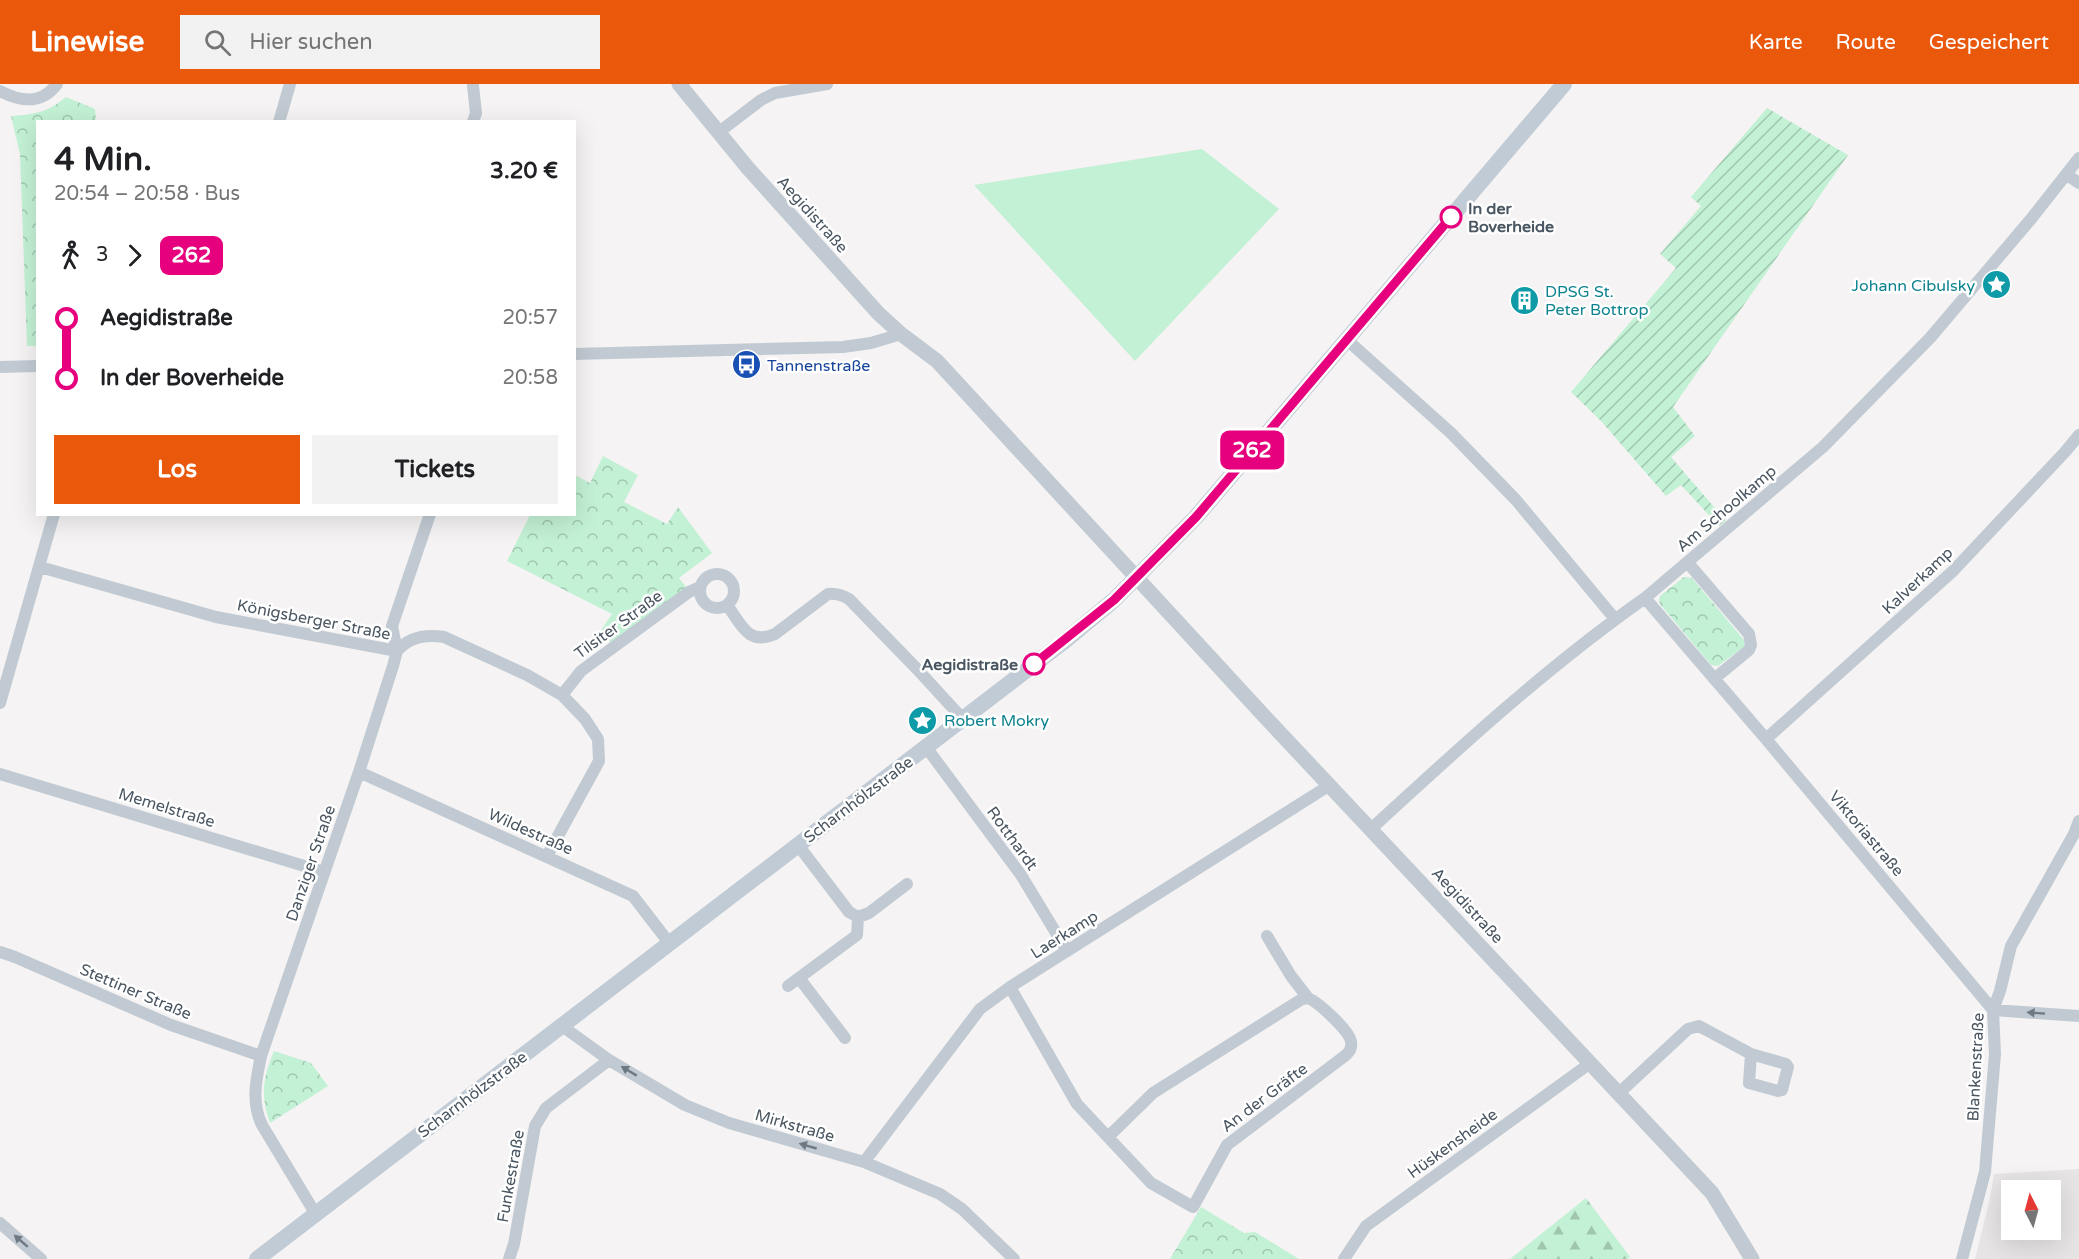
<!DOCTYPE html>
<html lang="de">
<head>
<meta charset="utf-8">
<style>
  :root { --surface:#fff; --page:#f2f2f2; --text:#202124; --muted:#757577; --accent:#ea580c }
  body { margin:0; font-family:"Varela Round",sans-serif; background:var(--page); color:var(--text); height:100vh; display:flex; flex-direction:column; font-size:22px; white-space:nowrap }
  * { box-sizing:border-box; margin:0 }
  p { font-size:20px; color:var(--muted) }
  .icon { flex:none; width:33px; height:33px; fill:none; stroke:currentColor; stroke-width:2; stroke-linecap:round; stroke-linejoin:round }
  .map { position:relative; flex:1; overflow:hidden }
  .panel { position:absolute; left:36px; top:36px; width:540px; height:396px; display:flex; flex-direction:column; background:var(--surface); border-radius:0px; box-shadow:0 6px 24px #0002 }
  .panel>* { flex:none }
  .badge { padding:0 12px; border-radius:9px; font-size:21px; line-height:39px }
  .needle { width:39px; rotate:354deg }
  .controls { position:absolute; left:2001px; top:1096px; display:grid; gap:12px }
  .controls a { display:grid; place-items:center; width:60px; height:60px; border-radius:0px; background:var(--surface); box-shadow:0 6px 24px #0002; font-size:30px }
  .map>.badge { position:absolute; translate:-50% -50%; box-shadow:0 0 0 3px #fff }
  .legs { display:flex; align-items:center; gap:9px; height:66px; padding:0 18px; font-size:20px }
  .legs p { margin-inline-start:auto }
  .head { display:flex; align-items:center; justify-content:space-between; height:102px; padding:0 18px }
  h1 { font-size:33px; font-weight:700; line-height:45px }
  .cta { display:flex; gap:12px; margin-top:auto; padding:12px 18px }
  .cta a { flex:1; height:69px; border-radius:0px; background:var(--accent); color:#fff; font-size:24px; font-weight:700; line-height:69px; text-align:center }
  .cta a+a { background:var(--page); color:var(--text) }
  ul { padding:0 18px; list-style:none }
  li { display:flex; align-items:center; gap:21px; height:60px; font-size:22px }
  li i { display:grid; place-items:center; width:9px; height:100%; margin:0 8px; background:currentColor }
  li i::after { content:''; width:15px; height:15px; margin:-8px; border:4px solid; border-radius:50%; background:var(--surface) }
  li p { margin-inline-start:auto }
  li:first-child i { background:linear-gradient(#0000 50%,currentColor 0) }
  li:last-child i { background:linear-gradient(currentColor 50%,#0000 0) }
  header { display:flex; align-items:center; gap:36px; box-sizing:border-box; height:84px; padding:0 30px; background:var(--accent); color:#fff }
  header strong { font-size:28px }
  nav { display:flex; gap:33px; margin-inline-start:auto; font-size:21px }
  .search { width:420px; height:54px; background:var(--page); display:flex; align-items:center; gap:15px; box-sizing:border-box; padding:0 21px; border-radius:0px; color:var(--muted); font-size:22px }
  .map>svg:first-child { display:block }
  .education { fill:#e6e4e5; fill-rule:evenodd }
  .grass { fill:#c3f1d5 }
  .forest { fill:url(#forest-firs) }
  .park { fill:url(#park-crowns) }
  .garden { fill:url(#garden-furrows) }
  .lines { fill:none; stroke-linecap:round; stroke-linejoin:round }
  .minor { stroke:#c1cad2; stroke-width:12 }
  .tertiary { stroke:#c1cad2; stroke-width:15 }
  .secondary { stroke:#c1cbd6; stroke-width:16 }
  .oneway { fill:#6e7983 }
  .line-1-casing { stroke:#fff; stroke-width:14 }
  .line-1 { stroke:#e6007e; stroke-width:9 }
  .stop-1-dot { fill:#fff; stroke:#e6007e; stroke-width:3 }
  .labels { text-anchor:middle; stroke-width:5; stroke-linejoin:round; paint-order:stroke }
  .stop-label { font-size:16px; font-weight:bold; fill:#4a5661; stroke:#fff; text-anchor:start }
  .street-label { font-size:16px; fill:#4a5661; stroke:#fff }
  .culture-label { font-size:16px; fill:#0d838f; stroke:#fff; text-anchor:start }
  .transit-label { font-size:16px; fill:#164399; stroke:#fff; text-anchor:start }
</style>
</head>
<body>
<header>
<strong>Linewise</strong>
<div class="search"><svg class="icon" aria-label="search" viewBox="0 0 24 24"><circle cx="10" cy="10" r="6"/><path d="M15 15l6 6"/></svg>Hier suchen</div>
<nav><a>Karte</a><a>Route</a><a>Gespeichert</a></nav>
</header>
<div class="map">
<svg width="2079" height="1175" viewBox="0 0 2079 1175">
  <defs>
    <pattern id="forest-firs" width="22" height="20" patternUnits="userSpaceOnUse" patternTransform="scale(1.5)"><rect width="22" height="20" fill="#c3f1d5"/><path d="M5 1l3.5 6h-7zM16 11l3.5 6h-7z" fill="#a0c6b0"/></pattern>
    <pattern id="park-crowns" width="20" height="18" patternUnits="userSpaceOnUse" patternTransform="scale(1.5)"><rect width="20" height="18" fill="#c3f1d5"/><path d="M2 6a3 3 0 1 1 6 0M12 15a3 3 0 1 1 6 0" fill="none" stroke="#a0c6b0"/></pattern>
    <pattern id="garden-furrows" width="10" height="10" patternUnits="userSpaceOnUse" patternTransform="scale(1.5)"><rect width="10" height="10" fill="#c3f1d5"/><path d="M-1 1l2-2M0 10L10 0M9 11l2-2" fill="none" stroke="#a0c6b0"/></pattern>
  </defs>
  <rect width="100%" height="100%" fill="#f5f3f3"/>
  <path class="education" d="M 2079,1085 L 2079,1175 L 1975,1175 L 1990,1114 L 1994,1090 ZM 2012,1107 L 2050,1107 L 2050,1146 L 2012,1146 Z"/>
  <path class="grass" d="M 1202,65 L 1279,125 L 1135,277 L 974,101 Z"/>
  <path class="forest" d="M 1586,1114 L 1630,1173 L 1627,1175 L 1510,1175 Z"/>
  <path class="park" d="M 66,13 L 95,25 L 96,37 L 38,38 L 38,262 L 27,262 L 20,70 L 11,32 C 35,30 47,29 66,13 Z
    M 603,372 L 638,391 L 624,418 L 667,440 L 678,423 L 712,469 L 679,494 L 687,504 L 612,560 L 599,549 L 612,530 L 507,477 L 530,431 L 574,430 L 575,391 L 590,399 Z
    M 1684,493 L 1692,494 L 1744,556 L 1745,562 L 1718,582 L 1711,581 L 1660,520 L 1659,515 L 1661,511 Z
    M 274,967 L 311,979 L 328,1002 L 270,1039 C 260,1011 263,994 274,967 Z
    M 1201,1123 L 1244,1149 L 1255,1148 L 1299,1175 L 1170,1175 Z"/>
  <path class="garden" d="M 1767,24 L 1848,71 L 1673,323 L 1695,352 L 1671,373 L 1726,437 L 1719,442 L 1681,401 L 1666,412 L 1601,337 L 1571,308 L 1676,184 L 1660,170 L 1701,122 L 1691,113 Z"/>
  <g class="lines">
    <path class="minor" d="M 0,7 C 21,18 41,21 57,0
      M 279,38 L 290,0
      M 473,38 L 476,29 L 473,2
      M 719,48 L 761,16 L 775,9 L 827,0
      M 2067,91 L 2079,99
      M 1346,255 L 1451,349 L 1516,416 L 1615,535
      M 574,270 L 843,263 L 871,259 L 901,250
      M 0,283 L 38,282
      M 1688,479 L 1749,550 L 1751,561 L 1749,566 L 1714,595
      M 40,483 L 216,533 L 397,567
      M700 507a17 17 0 1 1 34 0a17 17 0 1 1-34 0Z
      M 1645,514 L 1766,655 L 1993,926 L 2079,932
      M 727,521 C 741,540 748,562 775,550 L 828,510 C 836,509 842,511 849,515 L 917,585 L 962,634
      M 397,567 C 409,553 426,550 444,553 L 527,591 L 562,611 L 585,635 L 598,655 L 599,677 L 547,772
      M 562,611 L 581,587 L 689,508 L 700,503
      M 0,619 L 54,430
      M 1766,655 L 1953,487 L 2065,368 L 2079,351
      M 926,663 L 1021,791 L 1067,867
      M 359,688 L 633,812 L 670,860
      M 0,690 L 324,788
      M 1371,745 C 1459,664 1547,583 1645,514 L 1823,363 L 1930,254 L 2031,135 L 2079,74
      M 858,833 L 869,829 L 907,800
      M 1267,852 L 1291,892 L 1308,914
      M 0,868 L 15,873 L 171,941 L 261,972
      M 799,894 L 845,954
      M 788,902 L 857,851 L 858,833 L 849,828 L 798,761
      M 1010,903 L 1077,1020 L 1151,1099 L 1193,1123 L 1227,1061 L 1346,971 C 1350,967 1352,964 1351,958 C 1350,947 1318,918 1308,914 L 1302,915 L 1153,1009 L 1108,1053
      M 562,942 L 609,976 L 685,1021 L 729,1039 L 864,1078 L 940,1110 L 962,1125 L 1014,1175
      M 1619,1009 L 1688,945 L 1699,942 L 1751,970 L 1786,980 L 1788,983 L 1782,1006 L 1778,1007 L 1749,999 L 1751,970
      M 864,1078 L 980,925 L 1010,903 L 1330,701
      M 315,1129 L 262,1041 C 251,1018 256,996 261,972 L 359,688 L 393,582 L 397,567 L 392,542 L 430,430
      M 0,1139 L 41,1175
      M 509,1175 L 514,1160 L 535,1042 L 546,1024 L 609,976
      M 1344,1175 L 1366,1142 L 1589,980
      M 1962,1175 L 1985,1088 L 1995,970 L 1993,926 L 2000,907 L 2011,862 L 2074,750 L 2079,737"/>
    <path class="tertiary" d="M 679,0 L 747,83 L 878,229 L 901,250 L 937,277 L 1266,634 L 1712,1109 L 1752,1175"/>
    <path class="secondary" d="M 257,1175 L 1062,559 L 1114,516 L 1196,433 L 1564,0"/>
  </g>
  <defs><path id="oneway-solid" d="M-6-.8H1V-3.2L6.5 0L1 3.2V.8H-6Z" transform="scale(1.5)"/></defs>
  <g class="oneway">
    <use href="#oneway-solid" transform="translate(2036 929) rotate(-176)"/>
    <use href="#oneway-solid" transform="translate(629 987) rotate(-149)"/>
    <use href="#oneway-solid" transform="translate(808 1062) rotate(-164)"/>
    <use href="#oneway-solid" transform="translate(21 1157) rotate(-139)"/>
  </g>
  <g class="lines">
    <defs>
      <path id="line-1" d="M 1034,580 L 1114,516 L 1196,433 L 1451,133"/>
    </defs>
    <use href="#line-1" class="line-1-casing"/>
    <use href="#line-1" class="line-1"/>
  </g>
  <defs>
    <symbol id="sight-disc" viewBox="-11 -11 22 22"><circle r="9.5" fill="#0f9aa8" stroke="#fff"/><path d="M0-6L1.8-2.2L6-1.7L2.9 1.2L3.7 5.4L0 3.3L-3.7 5.4L-2.9 1.2L-6-1.7L-1.8-2.2Z" fill="#fff"/></symbol>
    <symbol id="building-disc" viewBox="-11 -11 22 22"><circle r="9.5" fill="#0f9aa8" stroke="#fff"/><path d="M-4-6H4V6H1V3H-1V6H-4ZM-2.5-4.3h1.7v1.8h-1.7ZM.8-4.3h1.7v1.8H.8ZM-2.5-1h1.7V.8h-1.7ZM.8-1h1.7V.8H.8Z" fill="#fff"/></symbol>
    <symbol id="bus-disc" viewBox="-11 -11 22 22"><circle r="9.5" fill="#1a4fb4" stroke="#fff"/><path d="M-5-6H5V4H4V6H2V4H-2V6H-4V4H-5ZM-3.5-4V0h7V-4ZM-3.5 1.2v1.5H-2V1.2ZM2 1.2v1.5H3.5V1.2Z" fill="#fff"/></symbol>
  </defs>
  <g fill-rule="evenodd">
    <use href="#sight-disc" x="1980" y="184" width="33" height="33"/>
    <use href="#building-disc" x="1508" y="200" width="33" height="33"/>
    <use href="#bus-disc" x="730" y="264" width="33" height="33"/>
    <use href="#sight-disc" x="906" y="620" width="33" height="33"/>
  </g>
  <g class="stop-1-dot">
    <circle cx="1451" cy="133" r="10"/>
    <circle cx="1034" cy="580" r="10"/>
  </g>
  <g class="labels">
    <g class="stop-label">
      <text x="1468" y="130">In der<tspan x="1468" dy="18">Boverheide</tspan></text>
      <text x="1018" y="586" text-anchor="end">Aegidistraße</text>
    </g>
    <g class="street-label">
      <text transform="translate(813 130) rotate(48)" y="6">Aegidistraße</text>
      <text transform="translate(1726 424) rotate(-40)" y="6">Am Schoolkamp</text>
      <text transform="translate(1917 496) rotate(-43)" y="6">Kalverkamp</text>
      <text transform="translate(314 535) rotate(11)" y="6">Königsberger Straße</text>
      <text transform="translate(618 540) rotate(-36)" y="6">Tilsiter Straße</text>
      <text transform="translate(858 715) rotate(-37)" y="6">Scharnhölzstraße</text>
      <text transform="translate(167 723) rotate(17)" y="6">Memelstraße</text>
      <text transform="translate(531 747) rotate(24)" y="6">Wildestraße</text>
      <text transform="translate(1867 749) rotate(50)" y="6">Viktoriastraße</text>
      <text transform="translate(1013 754) rotate(54)" y="6">Rotthardt</text>
      <text transform="translate(310 779) rotate(-71)" y="6">Danziger Straße</text>
      <text transform="translate(1468 821) rotate(47)" y="6">Aegidistraße</text>
      <text transform="translate(1064 850) rotate(-32)" y="6">Laerkamp</text>
      <text transform="translate(136 907) rotate(23)" y="6">Stettiner Straße</text>
      <text transform="translate(1975 983) rotate(-87)" y="6">Blankenstraße</text>
      <text transform="translate(472 1010) rotate(-37)" y="6">Scharnhölzstraße</text>
      <text transform="translate(1264 1013) rotate(-37)" y="6">An der Gräfte</text>
      <text transform="translate(795 1041) rotate(16)" y="6">Mirkstraße</text>
      <text transform="translate(1452 1059) rotate(-36)" y="6">Hüskensheide</text>
      <text transform="translate(510 1092) rotate(-80)" y="6">Funkestraße</text>
    </g>
    <g class="culture-label">
      <text x="1975" y="207" text-anchor="end">Johann Cibulsky</text>
      <text x="1545" y="213">DPSG St.<tspan x="1545" dy="18">Peter Bottrop</tspan></text>
      <text x="944" y="642">Robert Mokry</text>
    </g>
    <g class="transit-label">
      <text x="767" y="287">Tannenstraße</text>
    </g>
  </g>
</svg>
<div class="controls">
<a><svg class="needle" viewBox="-14 -14 28 28"><path d="M0-13l5 13h-10z" fill="#e53935"/><path d="M0 13l5-13h-10z" fill="#757577"/></svg></a>
</div>
<b class="badge" style="left:1252px;top:366px;background:#e6007e;color:#fff">262</b>
<section class="panel">
<div class="head"><div><h1>4 Min.</h1><p>20:54 – 20:58 · Bus</p></div><b>3.20 €</b></div>
<div class="legs"><svg class="icon" aria-label="walk" viewBox="0 0 24 24"><circle cx="13" cy="4" r="2"/><path d="M13 8l-2 6 4 7M11 14l-3 7M7 12l3-4h3l4 4"/></svg>3<svg class="icon" aria-label="forward" viewBox="0 0 24 24"><path d="M9 5l7 7-7 7"/></svg><b class="badge" style="background:#e6007e;color:#fff">262</b></div>
<ul>
<li><i style="color:#e6007e"></i><b>Aegidistraße</b><p>20:57</p></li>
<li><i style="color:#e6007e"></i><b>In der Boverheide</b><p>20:58</p></li>
</ul>
<div class="cta"><a>Los</a><a>Tickets</a></div>
</section>
</div>
</body>
</html>
